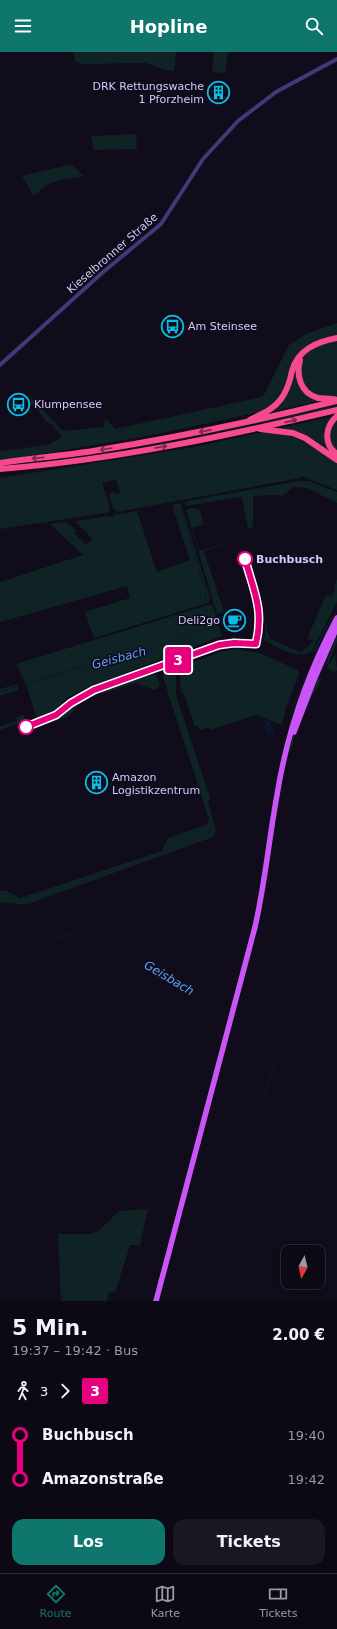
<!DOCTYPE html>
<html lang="de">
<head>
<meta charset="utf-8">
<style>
  :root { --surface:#0c0914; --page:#1a1722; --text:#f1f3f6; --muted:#9a9aa0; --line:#2c2a34; --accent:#0f766e }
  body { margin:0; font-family:"DejaVu Sans",sans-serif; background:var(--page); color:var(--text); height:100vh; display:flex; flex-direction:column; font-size:15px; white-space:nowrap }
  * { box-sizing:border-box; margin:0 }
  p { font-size:13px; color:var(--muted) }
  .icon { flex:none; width:22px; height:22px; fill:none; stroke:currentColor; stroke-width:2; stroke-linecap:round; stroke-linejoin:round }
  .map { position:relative; height:1249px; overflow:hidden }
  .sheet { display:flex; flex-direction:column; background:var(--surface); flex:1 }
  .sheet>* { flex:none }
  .badge { padding:0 8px; border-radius:3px; font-size:14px; line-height:26px }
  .needle { width:26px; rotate:188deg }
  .tools { position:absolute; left:281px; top:1193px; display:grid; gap:8px }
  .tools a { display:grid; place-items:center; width:44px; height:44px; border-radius:8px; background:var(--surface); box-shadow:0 2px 6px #0003,0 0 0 1px var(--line); font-size:20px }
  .map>.badge { position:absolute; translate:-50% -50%; box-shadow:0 0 0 2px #fff }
  .legs { display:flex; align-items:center; gap:6px; height:44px; padding:0 12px; font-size:13px }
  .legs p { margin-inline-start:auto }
  .head { display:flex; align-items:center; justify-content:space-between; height:68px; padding:0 12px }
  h1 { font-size:22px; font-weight:700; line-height:30px }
  .action { display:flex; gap:8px; margin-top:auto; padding:8px 12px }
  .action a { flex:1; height:46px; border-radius:12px; background:var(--accent); color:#fff; font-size:16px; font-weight:700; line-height:46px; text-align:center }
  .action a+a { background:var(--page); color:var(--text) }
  ul { padding:0 12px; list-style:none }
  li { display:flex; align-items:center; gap:14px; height:44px; font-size:15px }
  li i { display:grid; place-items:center; width:6px; height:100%; margin:0 5px; background:currentColor }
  li i::after { content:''; width:10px; height:10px; margin:-5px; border:3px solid; border-radius:50%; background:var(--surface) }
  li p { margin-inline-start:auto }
  li:first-child i { background:linear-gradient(#0000 50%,currentColor 0) }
  li:last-child i { background:linear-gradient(currentColor 50%,#0000 0) }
  header { display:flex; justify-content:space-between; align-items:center; height:52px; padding:0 12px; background:var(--accent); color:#fff; font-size:18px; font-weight:700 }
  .dock { display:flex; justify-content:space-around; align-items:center; height:56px; border-top:1px solid var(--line); background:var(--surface); font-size:11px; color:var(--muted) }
  .dock a { display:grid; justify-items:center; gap:2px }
  .dock .active { color:var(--accent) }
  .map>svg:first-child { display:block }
  .green { fill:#0f2324 }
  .water { fill:#0a1635 }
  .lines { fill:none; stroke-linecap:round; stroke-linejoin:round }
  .stream { stroke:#0a1635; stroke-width:1 }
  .tertiary { stroke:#413978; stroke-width:4 }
  .primary { stroke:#c955f7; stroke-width:5.5 }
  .motorway { stroke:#f64a8c; stroke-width:6 }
  .oneway { stroke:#77284e }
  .line-1-casing { stroke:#fff; stroke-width:9 }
  .line-1 { stroke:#e6007e; stroke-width:6 }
  .stop-1-dot { fill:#fff; stroke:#e6007e; stroke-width:2 }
  .labels { text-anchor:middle; stroke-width:3; stroke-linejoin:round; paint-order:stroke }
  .poi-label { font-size:11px; fill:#d3c8fc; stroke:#100c1b; text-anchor:start }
  .street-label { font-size:11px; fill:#d3c8fc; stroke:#100c1b }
  .stop-label { font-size:11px; font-weight:bold; fill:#d3c8fc; stroke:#100c1b; text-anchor:start }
  .water-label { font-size:12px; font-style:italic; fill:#5ca1f7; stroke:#100c1b }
</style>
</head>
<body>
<header><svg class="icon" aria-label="menu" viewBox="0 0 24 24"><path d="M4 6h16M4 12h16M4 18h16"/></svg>Hopline<svg class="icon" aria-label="search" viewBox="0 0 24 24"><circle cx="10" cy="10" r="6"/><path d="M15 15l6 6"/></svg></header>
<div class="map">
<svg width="337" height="1249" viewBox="0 0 337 1249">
  <rect width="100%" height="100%" fill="#100c1b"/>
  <path class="green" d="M 73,0 L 176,0 L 174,19 L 165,18 L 146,11 L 82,12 L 76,10 Z
    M 214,0 L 228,0 L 225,21 L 212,20 Z
    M 136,82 L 137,97 L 94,98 L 91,84 Z
    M 68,113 L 73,114 L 84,124 C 62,128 50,127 34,144 L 22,124 Z
    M 337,271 L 337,283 L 310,291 L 300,299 L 287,333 L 277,349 L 260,360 L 142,385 L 0,409 L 0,399 L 48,393 L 62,385 L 53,373 L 47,370 L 33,353 L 22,357 L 18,355 L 18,353 L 31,346 L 63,379 L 104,375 L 105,366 L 115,377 L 257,346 L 264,343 L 289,293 L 308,281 Z
    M 337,289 L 337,344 C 325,346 307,344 302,331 C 301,328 301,322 301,319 C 301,312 301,307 306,302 C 314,293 326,291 337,289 Z
    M 296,312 L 298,330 L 320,349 L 270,360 L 275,355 Z
    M 337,353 L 337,355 L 228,378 L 83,405 L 228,377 Z
    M 334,364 L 326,379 L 333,401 L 286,377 L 281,376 Z
    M 337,366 L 337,400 C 326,386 328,380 337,366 Z
    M 263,380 L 297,384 L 337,410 L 337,438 L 302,424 L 300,426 L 117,460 L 113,456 L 109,443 L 114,439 L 115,442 L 120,441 L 116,427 L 102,431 L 109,452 L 110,459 L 107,461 L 0,477 L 0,426 L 194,395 Z
    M 299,429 L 309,429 L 337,440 L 337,451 L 307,436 L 294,435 L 282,444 L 273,443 L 253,444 L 253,475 L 248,477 L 242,445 L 185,454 L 185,451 L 188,449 Z
    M 181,451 L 210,546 L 208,551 L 94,586 L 85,560 L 130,546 L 127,534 L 0,570 L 0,530 L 83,503 L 50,472 L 66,469 L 76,479 L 74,481 L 86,493 L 93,487 L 75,469 L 109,464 L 113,466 L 113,463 L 137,459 L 157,520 L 190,508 L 172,453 Z
    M 190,456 L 199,457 L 204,472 L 192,476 L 199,499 L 236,489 L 204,499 L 224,560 L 217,562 L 186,458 Z
    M 337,527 L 337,550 L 312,599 C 298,609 277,595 264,588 L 267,567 L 267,580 L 270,584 L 269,586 L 300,600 L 309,594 L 313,588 L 307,587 L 324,547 L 328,543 L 331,545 L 335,538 L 334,534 Z
    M 208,553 L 213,554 L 222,584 L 84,637 L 68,645 L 55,658 L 37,668 L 26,632 L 16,612 Z
    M 337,555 L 317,596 L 311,603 Z
    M 337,584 L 337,590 L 328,612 L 326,611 Z
    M 234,597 L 259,601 L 298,618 L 299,622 L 286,655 L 282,673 L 256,663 L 210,678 L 209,675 L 200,678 L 198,674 L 195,675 L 184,641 L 181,641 L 179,616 L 220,600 Z
    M 335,602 L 337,618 L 334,620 L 327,616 Z
    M 173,616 L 176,625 L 176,643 L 210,746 L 208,750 L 216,778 L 213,785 L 25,853 L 0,850 L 0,839 L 7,839 L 20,846 L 162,799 L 168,786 L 206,773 L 209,767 L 163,625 L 164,619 Z
    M 151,622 L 156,623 L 160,632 L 158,636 L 155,638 L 135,631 L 94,644 L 91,643 Z
    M 306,623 L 294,655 L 285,690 L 293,655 Z
    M 321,625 C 321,634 316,637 312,644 C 304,659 294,684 291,700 L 288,699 L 316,629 Z
    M 17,632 L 19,638 L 0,644 L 0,637 Z
    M 87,645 L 89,646 C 77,649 76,659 67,665 L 0,688 L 56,666 L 76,650 Z
    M 24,663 L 26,669 L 0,678 L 0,674 L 17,669 L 16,665 Z
    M 148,1157 L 140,1193 L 130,1193 L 115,1241 L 109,1240 L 107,1249 L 61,1249 L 58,1182 L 89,1182 L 99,1179 L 119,1159 Z"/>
  <path class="water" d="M 264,668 L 270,670 L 274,680 L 273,682 L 267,682 Z"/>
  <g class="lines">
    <path class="stream" d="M 140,412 L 169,442 L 179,447
      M 25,632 L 88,613 L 155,596 L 177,586 L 202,578 L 207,570 L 205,538 L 181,455
      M 0,640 L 18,634
      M 93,879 L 224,959
      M 0,882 L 36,891 L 89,878
      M 245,973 L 280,992 L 263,1048 L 293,1064 L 325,1076 L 337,1091"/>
    <path class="tertiary" d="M 0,313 L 102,221 L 161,172 L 203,107 L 238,69 L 276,40 L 337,7"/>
    <path class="primary" d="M 294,680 L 314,628 L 337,575
      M 156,1249 L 255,875 C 265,831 269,787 277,743 C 287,681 307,622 337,566"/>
    <path class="motorway" d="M 300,308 C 296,323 300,341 318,346 C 324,347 331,346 337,348
      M 337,364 C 325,374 323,393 337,402
      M 250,368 C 261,362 273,358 281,347 C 287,339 290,329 292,319 C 298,297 317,290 337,286
      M 260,377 L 293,381 L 305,386 L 337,408
      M 0,411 C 31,406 62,404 93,399 C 175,386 256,369 337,349
      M 0,417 C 114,408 226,384 337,358"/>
  </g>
  <defs><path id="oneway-shaft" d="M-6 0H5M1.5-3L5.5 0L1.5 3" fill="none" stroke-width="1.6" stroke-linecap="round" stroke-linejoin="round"/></defs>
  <g class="oneway">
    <use href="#oneway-shaft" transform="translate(291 369) rotate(-13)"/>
    <use href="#oneway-shaft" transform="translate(205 379) rotate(169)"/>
    <use href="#oneway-shaft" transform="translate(161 395) rotate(-10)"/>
    <use href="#oneway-shaft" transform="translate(106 397) rotate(171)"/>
    <use href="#oneway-shaft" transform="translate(38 406) rotate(174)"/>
  </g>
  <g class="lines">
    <defs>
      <path id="line-1" d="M 26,675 L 56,663 L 71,651 L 94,638 L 219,593 L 234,591 L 256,592 C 264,557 254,540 245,507"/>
    </defs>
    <use href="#line-1" class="line-1-casing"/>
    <use href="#line-1" class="line-1"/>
  </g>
  <defs>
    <symbol id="building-ring" viewBox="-11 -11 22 22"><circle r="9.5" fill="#100c1b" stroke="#0bbce5" stroke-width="1.5"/><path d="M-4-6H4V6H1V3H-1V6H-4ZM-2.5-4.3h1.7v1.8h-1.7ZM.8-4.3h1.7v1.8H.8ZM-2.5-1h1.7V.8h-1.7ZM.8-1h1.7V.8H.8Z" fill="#0bbce5"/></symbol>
    <symbol id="bus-ring" viewBox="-11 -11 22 22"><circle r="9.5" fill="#100c1b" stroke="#0bbce5" stroke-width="1.5"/><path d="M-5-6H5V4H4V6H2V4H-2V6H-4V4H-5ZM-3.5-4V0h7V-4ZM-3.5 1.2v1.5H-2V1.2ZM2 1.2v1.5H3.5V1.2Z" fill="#0bbce5"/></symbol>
    <symbol id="cafe-ring" viewBox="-11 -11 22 22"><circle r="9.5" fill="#100c1b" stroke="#0bbce5" stroke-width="1.5"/><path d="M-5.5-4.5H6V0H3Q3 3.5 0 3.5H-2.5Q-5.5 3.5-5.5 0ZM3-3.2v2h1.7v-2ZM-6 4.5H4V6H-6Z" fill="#0bbce5"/></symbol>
  </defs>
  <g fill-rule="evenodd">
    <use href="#building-ring" x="206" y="28" width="25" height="25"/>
    <use href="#bus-ring" x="160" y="262" width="25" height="25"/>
    <use href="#bus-ring" x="6" y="340" width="25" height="25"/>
    <use href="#cafe-ring" x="222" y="556" width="25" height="25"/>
    <use href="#building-ring" x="84" y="718" width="25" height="25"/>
  </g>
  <g class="stop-1-dot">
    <circle cx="245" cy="507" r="7"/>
    <circle cx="26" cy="675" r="7"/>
  </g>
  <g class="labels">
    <g class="poi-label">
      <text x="204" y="38" text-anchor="end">DRK Rettungswache<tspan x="204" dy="13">1 Pforzheim</tspan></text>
      <text x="188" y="278">Am Steinsee</text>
      <text x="34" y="356">Klumpensee</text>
      <text x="220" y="572" text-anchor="end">Deli2go</text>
      <text x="112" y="729">Amazon<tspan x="112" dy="13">Logistikzentrum</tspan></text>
    </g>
    <g class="street-label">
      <text transform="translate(112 201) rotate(-41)" y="4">Kieselbronner Straße</text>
    </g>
    <g class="stop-label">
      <text x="256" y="511">Buchbusch</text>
    </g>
    <g class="water-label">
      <text transform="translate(119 606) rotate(-15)" y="4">Geisbach</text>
      <text transform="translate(169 926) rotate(31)" y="4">Geisbach</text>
    </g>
  </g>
</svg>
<div class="tools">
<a><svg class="needle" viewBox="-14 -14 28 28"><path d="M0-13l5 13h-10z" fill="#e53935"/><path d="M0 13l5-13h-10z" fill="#9a9aa0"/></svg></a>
</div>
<b class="badge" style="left:178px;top:608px;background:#e6007e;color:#fff">3</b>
</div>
<section class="sheet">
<div class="head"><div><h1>5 Min.</h1><p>19:37 – 19:42 · Bus</p></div><b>2.00 €</b></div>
<div class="legs"><svg class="icon" aria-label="walk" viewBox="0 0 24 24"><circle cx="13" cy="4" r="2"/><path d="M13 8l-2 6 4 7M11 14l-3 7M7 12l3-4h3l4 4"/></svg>3<svg class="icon" aria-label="forward" viewBox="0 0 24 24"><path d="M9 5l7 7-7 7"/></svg><b class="badge" style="background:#e6007e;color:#fff">3</b></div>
<ul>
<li><i style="color:#e6007e"></i><b>Buchbusch</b><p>19:40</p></li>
<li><i style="color:#e6007e"></i><b>Amazonstraße</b><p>19:42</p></li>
</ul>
<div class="action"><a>Los</a><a>Tickets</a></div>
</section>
<nav class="dock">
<a class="active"><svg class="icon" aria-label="directions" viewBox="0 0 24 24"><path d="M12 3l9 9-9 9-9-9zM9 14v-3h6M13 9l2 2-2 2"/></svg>Route</a>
<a><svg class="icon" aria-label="map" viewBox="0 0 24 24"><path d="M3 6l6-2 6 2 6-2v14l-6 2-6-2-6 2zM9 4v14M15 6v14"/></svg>Karte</a>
<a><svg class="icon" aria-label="tickets" viewBox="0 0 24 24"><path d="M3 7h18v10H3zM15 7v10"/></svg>Tickets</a>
</nav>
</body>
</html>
